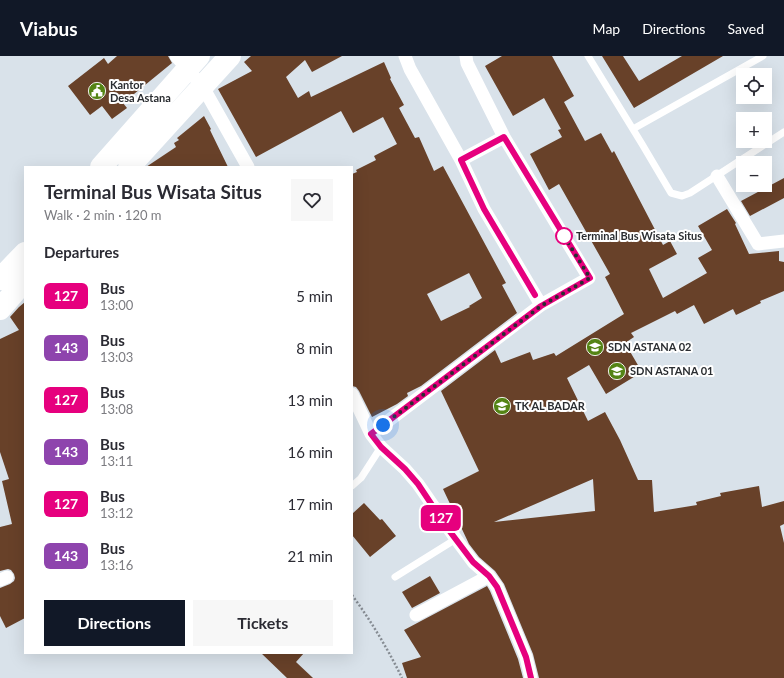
<!DOCTYPE html>
<html lang="en">
<head>
<meta charset="utf-8">
<style>
  :root { --surface:#fff; --page:#f7f7f7; --text:#2b2b33; --muted:#7c7c81; --accent:#111827 }
  body { margin:0; font-family:Lato,sans-serif; background:var(--page); color:var(--text); height:100vh; display:flex; flex-direction:column; font-size:15px; white-space:nowrap }
  * { box-sizing:border-box; margin:0 }
  p { font-size:13px; color:var(--muted) }
  .icon { flex:none; width:22px; height:22px; fill:none; stroke:currentColor; stroke-width:2; stroke-linecap:round; stroke-linejoin:round }
  .map { position:relative; flex:1; overflow:hidden }
  .side { position:absolute; left:24px; top:110px; width:329px; height:488px; display:flex; flex-direction:column; background:var(--surface); border-radius:0px; box-shadow:0 4px 16px #0002 }
  .side>* { flex:none }
  .badge { padding:0 8px; border-radius:6px; font-size:14px; line-height:26px }
  .tools { position:absolute; left:736px; top:12px; display:grid; gap:8px }
  .tools a { display:grid; place-items:center; width:36px; height:36px; border-radius:0px; background:var(--surface); box-shadow:0 4px 16px #0002; font-size:20px }
  .you { position:absolute; width:20px; height:20px; margin:-10px; border:3px solid #fff; border-radius:50%; background:#1a73e8; box-shadow:0 0 0 6px #1a73e833 }
  .map>.badge { position:absolute; translate:-50% -50%; box-shadow:0 0 0 2px #fff }
  h2 { padding:0 20px; font-size:15px; line-height:36px }
  .round { display:grid; place-items:center; flex:none; width:42px; height:42px; border-radius:0px; background:var(--page) }
  .head { display:flex; align-items:center; justify-content:space-between; height:68px; padding:0 20px }
  h1 { font-size:19px; font-weight:700; line-height:30px }
  .button { display:flex; gap:8px; margin-top:auto; padding:8px 20px }
  .button a { flex:1; height:46px; border-radius:0px; background:var(--accent); color:#fff; font-size:16px; font-weight:700; line-height:46px; text-align:center }
  .button a+a { background:var(--page); color:var(--text) }
  ul { padding:0; list-style:none }
  li { display:flex; align-items:center; gap:12px; height:52px; padding:0 20px }
  li div { flex:1 }
  li b { display:block; font-size:15px }
  li em { font-style:normal }
  li .badge { min-width:44px; font-weight:700; text-align:center }
  header { display:flex; align-items:center; gap:24px; box-sizing:border-box; height:56px; padding:0 20px; background:var(--accent); color:#fff }
  header strong { font-size:19px }
  nav { display:flex; gap:22px; margin-inline-start:auto; font-size:14px }
  .map>svg:first-child { display:block }
  .building { fill:#684129; fill-rule:evenodd }
  .lines { fill:none; stroke-linecap:round; stroke-linejoin:round }
  .path { stroke:#868c93; stroke-width:2.5; stroke-dasharray:2 2; stroke-linecap:butt }
  .service { stroke:#fff; stroke-width:7 }
  .minor { stroke:#fff; stroke-width:13 }
  .trunk { stroke:#fff; stroke-width:22 }
  .line-casing { stroke:#fff; stroke-width:9 }
  .line { stroke:#e6007e; stroke-width:6 }
  .walk { stroke:#2a2d31; stroke-width:4; stroke-dasharray:0 7.2 }
  .stop-dot { fill:#fff; stroke:#e6007e; stroke-width:2 }
  .labels { text-anchor:middle; stroke-width:4; stroke-linejoin:round; paint-order:stroke }
  .poi-label { font-size:11px; font-weight:bold; fill:#2a2d31; stroke:#fff; text-anchor:start }
  .stop-label { font-size:11px; font-weight:bold; fill:#2a2d31; stroke:#fff; text-anchor:start }
</style>
</head>
<body>
<header>
<strong>Viabus</strong>
<nav><a>Map</a><a>Directions</a><a>Saved</a></nav>
</header>
<div class="map">
<svg width="784" height="622" viewBox="0 0 784 622">
  <rect width="100%" height="100%" fill="#d9e2ea"/>
  <path class="building" d="M 117,0 L 168,0 L 172,7 L 123,47 L 127,52 L 112,63 L 102,50 L 90,59 L 68,30 L 104,2 L 108,8 Z
    M 251,0 L 342,0 L 312,16 L 305,4 L 286,21 L 298,42 L 309,35 L 311,41 L 384,6 L 391,22 L 390,23 L 404,49 L 399,52 L 415,82 L 419,81 L 434,115 L 443,110 L 506,227 L 502,229 L 517,257 L 421,330 L 407,337 L 408,340 L 397,348 L 372,361 L 359,335 L 356,331 L 352,330 L 352,118 L 357,116 L 356,114 L 376,104 L 374,100 L 397,88 L 383,61 L 353,77 L 341,55 L 256,101 L 218,33 L 252,15 L 244,6 ZM 469,217 L 482,242 L 469,250 L 470,251 L 441,265 L 427,238 Z
    M 502,0 L 552,0 L 574,40 L 564,46 L 585,85 L 601,77 L 612,97 L 614,95 L 663,189 L 670,185 L 677,198 L 649,213 L 663,242 L 707,217 L 698,202 L 712,194 L 698,170 L 727,153 L 736,167 L 735,168 L 749,198 L 779,195 L 779,205 L 784,206 L 784,235 L 760,245 L 761,247 L 736,259 L 733,253 L 704,268 L 694,249 L 677,258 L 675,255 L 631,277 L 634,281 L 625,287 L 642,316 L 606,338 L 589,309 L 567,322 L 588,365 L 605,356 L 620,384 L 638,424 L 652,424 L 654,456 L 697,449 L 696,446 L 721,440 L 720,437 L 759,430 L 762,451 L 784,445 L 784,468 L 780,470 L 784,487 L 784,622 L 539,622 L 533,598 L 504,528 L 495,515 L 479,501 L 469,488 L 443,433 L 479,415 L 441,335 L 495,294 L 501,307 L 530,296 L 533,304 L 554,297 L 556,300 L 624,258 L 605,221 L 610,218 L 559,128 L 549,134 L 530,98 L 562,81 L 558,74 L 561,73 L 544,42 L 513,60 L 485,10 ZM 593,423 L 595,455 L 494,466 Z
    M 602,0 L 623,0 L 639,25 L 682,0 L 723,0 L 634,52 Z
    M 204,60 L 211,73 L 210,74 L 228,111 L 146,111 L 176,91 L 174,87 L 179,84 L 177,82 Z
    M 784,122 L 784,142 L 750,160 L 741,145 Z
    M 25,246 L 25,562 L 6,572 L 0,560 L 0,532 L 10,528 L 14,525 L 15,522 L 14,518 L 11,514 L 8,513 L 0,515 L 0,471 L 12,468 L 2,425 L 9,423 L 0,396 L 0,283 L 19,274 L 10,261 L 19,251 Z
    M 364,447 L 380,464 L 382,463 L 396,480 L 370,501 L 352,479 L 352,458 Z
    M 430,520 L 440,537 L 412,552 L 402,536 Z
    M 487,530 L 490,535 L 518,603 L 523,622 L 407,622 L 402,607 L 421,601 L 404,574 Z
    M 261,597 L 304,597 L 296,606 L 313,622 L 287,622 Z"/>
  <g class="lines">
    <path class="path" d="M 352,539 C 371,565 388,593 402,622"/>
    <path class="service" d="M 588,0 L 642,88 L 671,137 L 682,140 L 690,137 L 784,76
      M 633,73 L 763,0
      M 352,430 L 361,422 L 381,391
      M 395,521 L 456,483"/>
    <path class="minor" d="M 176,0 L 203,31 L 248,111
      M 405,0 L 410,13 L 461,104 L 484,153 L 541,249
      M 461,104 L 504,81
      M 717,120 L 758,188 L 784,185
      M 352,338 L 371,378 L 381,391 L 405,413 L 418,428 L 456,483 L 473,506 L 489,520 L 497,531 L 526,601 L 531,622
      M 371,378 L 541,249 L 589,222 L 504,81 L 467,7 L 466,0
      M 0,524 L 7,521
      M 416,559 L 489,520"/>
    <path class="trunk" d="M 101,111 L 199,0
      M 129,111 L 230,0
      M 0,223 L 25,197
      M 0,253 L 25,224"/>
  </g>
  <g class="lines">
    <defs>
      <path id="line" d="M 531,622 L 526,601 L 497,531 L 489,520 L 473,506 L 448,473 L 418,428 L 405,413 L 381,391 L 371,378 L 541,250 L 590,222 L 504,81 L 461,104 L 484,153 L 535,239"/>
    </defs>
    <use href="#line" class="line-casing"/>
    <use href="#line" class="line"/>
    <path class="walk" d="M 383,369 L 541,250 L 590,222 L 562,177 L 564,180"/>
  </g>
  <defs>
    <symbol id="civic-disc" viewBox="-11 -11 22 22"><circle r="9.5" fill="#548415" stroke="#fff"/><path d="M-.6-6.5H3V-4.5H.6V-3L4-1V1h2V6H-6V1h2V-1L-.6-3ZM-1.2 2.5V6h2.4V2.5Z" fill="#fff"/></symbol>
    <symbol id="school-disc" viewBox="-11 -11 22 22"><circle r="9.5" fill="#548415" stroke="#fff"/><path d="M0-5L7-2L0 1L-7-2ZM-4 1L0 2.5L4 1V4Q0 6-4 4Z" fill="#fff"/></symbol>
  </defs>
  <g fill-rule="evenodd">
    <use href="#civic-disc" x="87" y="25" width="20" height="20"/>
    <use href="#school-disc" x="585" y="281" width="20" height="20"/>
    <use href="#school-disc" x="607" y="305" width="20" height="20"/>
    <use href="#school-disc" x="492" y="340" width="20" height="20"/>
  </g>
  <circle class="stop-dot" cx="564" cy="180" r="8"/>
  <g class="labels">
    <g class="poi-label">
      <text x="110" y="33">Kantor<tspan x="110" dy="13">Desa Astana</tspan></text>
      <text x="608" y="295">SDN ASTANA 02</text>
      <text x="630" y="319">SDN ASTANA 01</text>
      <text x="515" y="354">TK AL BADAR</text>
    </g>
    <g class="stop-label">
      <text x="576" y="184">Terminal Bus Wisata Situs</text>
    </g>
  </g>
</svg>
<div class="tools">
<a><svg class="icon" aria-label="locate" viewBox="0 0 24 24"><circle cx="12" cy="12" r="6"/><path d="M12 2v4M12 18v4M2 12h4M18 12h4"/></svg></a>
<a>+</a>
<a>−</a>
</div>
<div class="you" style="left:383px;top:369px"></div>
<b class="badge" style="left:441px;top:462px;background:#e6007e;color:#fff">127</b>
<section class="side">
<div class="head"><div><h1>Terminal Bus Wisata Situs</h1><p>Walk · 2 min · 120 m</p></div><a class="round"><svg class="icon" aria-label="heart" viewBox="0 0 24 24"><path d="M12 20l-8-8c-3-5 5-10 8-4 3-6 11-1 8 4z"/></svg></a></div>
<h2>Departures</h2>
<ul>
<li><span class="badge" style="background:#e6007e;color:#fff">127</span><div><b>Bus</b><p>13:00</p></div><em>5 min</em></li>
<li><span class="badge" style="background:#8e44ad;color:#fff">143</span><div><b>Bus</b><p>13:03</p></div><em>8 min</em></li>
<li><span class="badge" style="background:#e6007e;color:#fff">127</span><div><b>Bus</b><p>13:08</p></div><em>13 min</em></li>
<li><span class="badge" style="background:#8e44ad;color:#fff">143</span><div><b>Bus</b><p>13:11</p></div><em>16 min</em></li>
<li><span class="badge" style="background:#e6007e;color:#fff">127</span><div><b>Bus</b><p>13:12</p></div><em>17 min</em></li>
<li><span class="badge" style="background:#8e44ad;color:#fff">143</span><div><b>Bus</b><p>13:16</p></div><em>21 min</em></li>
</ul>
<div class="button"><a>Directions</a><a>Tickets</a></div>
</section>
</div>
</body>
</html>
